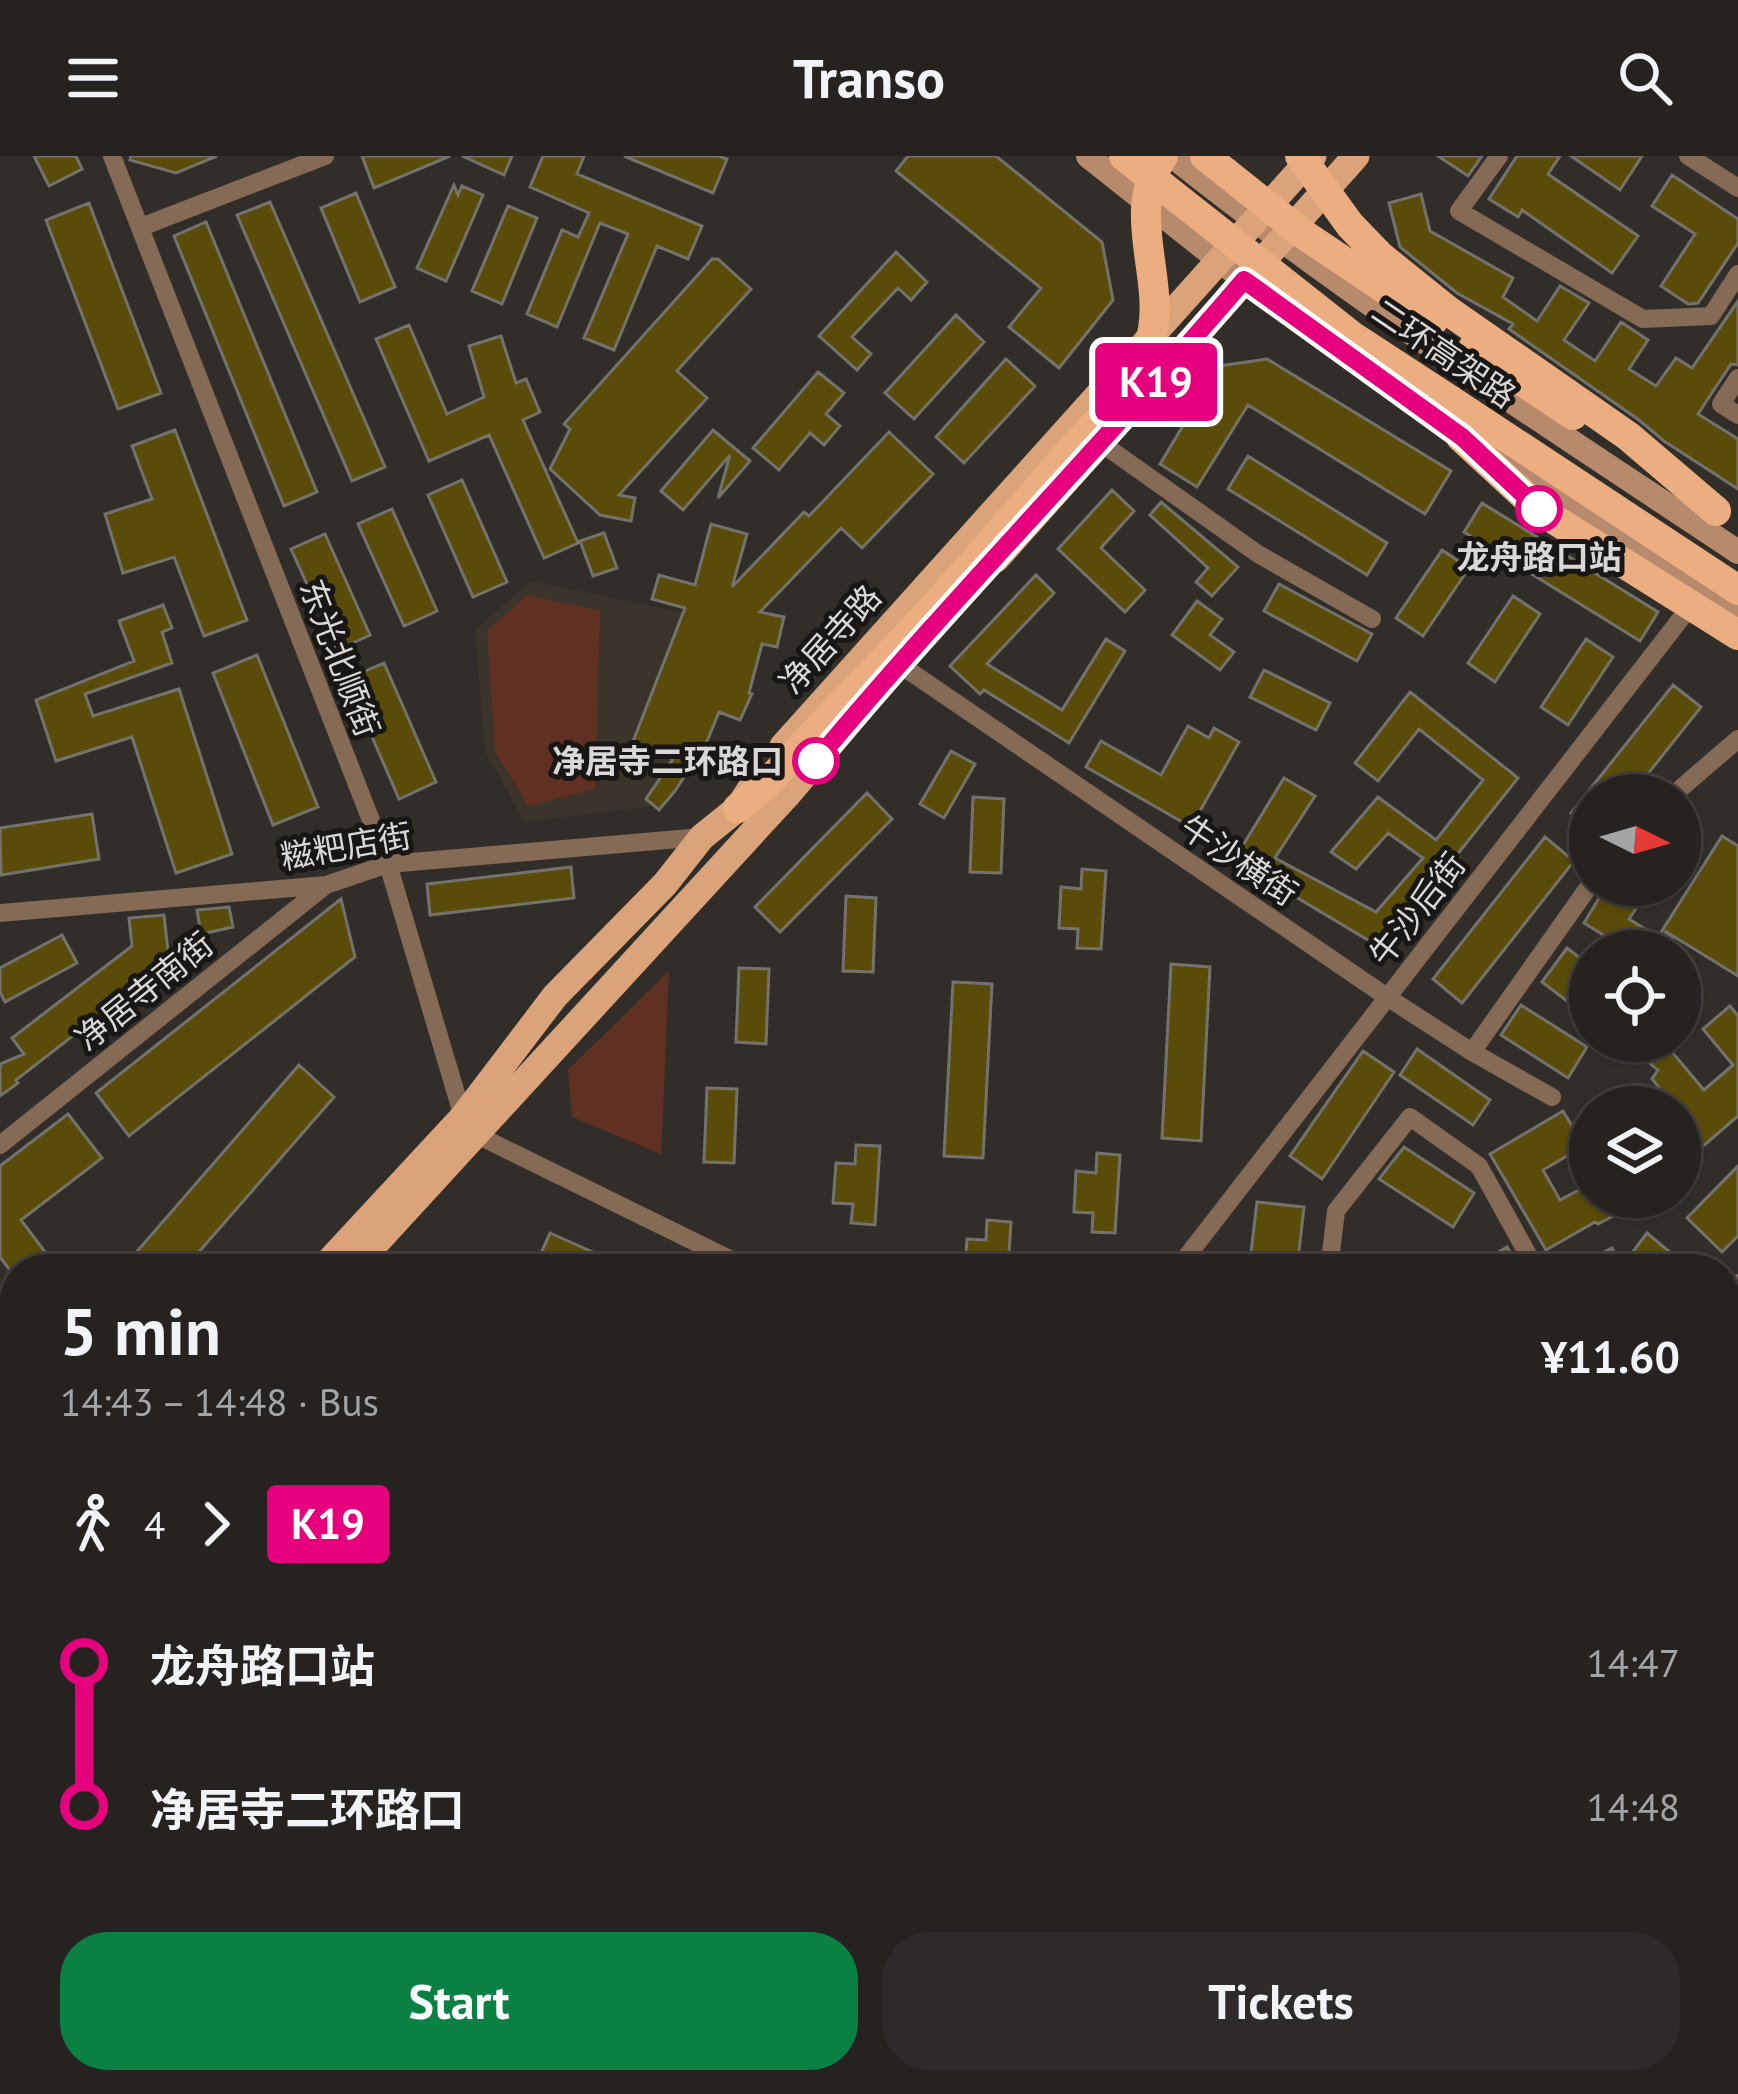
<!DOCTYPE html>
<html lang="en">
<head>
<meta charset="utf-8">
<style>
  :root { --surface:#252220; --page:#2d2a29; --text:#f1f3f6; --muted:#a3a4a5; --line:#423f3e; --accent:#0b8043 }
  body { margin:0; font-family:"PT Sans","Noto Sans SC",sans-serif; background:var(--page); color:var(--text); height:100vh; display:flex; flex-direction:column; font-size:45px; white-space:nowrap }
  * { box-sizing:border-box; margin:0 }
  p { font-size:39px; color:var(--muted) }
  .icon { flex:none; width:66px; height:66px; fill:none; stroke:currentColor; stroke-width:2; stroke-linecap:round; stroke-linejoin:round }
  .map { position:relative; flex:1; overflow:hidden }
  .sheet { position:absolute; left:0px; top:1098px; width:1740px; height:840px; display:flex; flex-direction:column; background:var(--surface); border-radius:48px 48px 0 0; box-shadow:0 3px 9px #0004,0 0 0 3px var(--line) }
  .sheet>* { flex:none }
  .badge { padding:0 24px; border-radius:9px; font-size:42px; line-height:78px }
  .needle { width:78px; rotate:95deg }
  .fabs { position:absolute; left:1569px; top:618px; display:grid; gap:24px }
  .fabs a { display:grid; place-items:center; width:132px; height:132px; border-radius:50%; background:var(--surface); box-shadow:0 3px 9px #0004,0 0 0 3px var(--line); font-size:60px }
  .map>.badge { position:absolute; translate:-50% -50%; box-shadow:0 0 0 6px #fff }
  .legs { display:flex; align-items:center; gap:18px; height:132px; padding:0 60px; font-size:39px }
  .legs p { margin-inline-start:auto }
  .overview { display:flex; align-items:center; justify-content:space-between; height:204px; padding:0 60px }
  h1 { font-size:66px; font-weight:800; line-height:90px }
  .primary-button { display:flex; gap:24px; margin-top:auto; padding:24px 60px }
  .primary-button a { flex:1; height:138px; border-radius:48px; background:var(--accent); color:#fff; font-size:48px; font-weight:800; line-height:138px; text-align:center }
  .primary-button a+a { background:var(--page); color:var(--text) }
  ul { padding:0 60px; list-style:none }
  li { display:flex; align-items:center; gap:42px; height:144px; font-size:45px }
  li i { display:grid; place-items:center; width:18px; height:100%; margin:0 15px; background:currentColor }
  li i::after { content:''; width:30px; height:30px; margin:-15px; border:9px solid; border-radius:50%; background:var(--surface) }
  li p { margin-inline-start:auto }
  li:first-child i { background:linear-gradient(#0000 50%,currentColor 0) }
  li:last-child i { background:linear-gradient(currentColor 50%,#0000 0) }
  header { display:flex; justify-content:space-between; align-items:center; height:156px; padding:0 60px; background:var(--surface); font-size:54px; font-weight:800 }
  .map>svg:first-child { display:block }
  .built { fill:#3b342a }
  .green { fill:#603123 }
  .building { fill:#594c09; stroke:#73726c; stroke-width:3 }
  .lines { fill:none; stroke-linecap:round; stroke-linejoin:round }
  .service { stroke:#856a56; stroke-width:9 }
  .minor { stroke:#856a56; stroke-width:18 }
  .secondary { stroke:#b68a6a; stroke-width:24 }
  .primary { stroke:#dba379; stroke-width:27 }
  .trunk { stroke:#ecae80; stroke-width:30 }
  .trunk-bridge { stroke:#ecae80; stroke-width:30 }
  .line-1-casing { stroke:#fff; stroke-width:27 }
  .line-1 { stroke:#e6007e; stroke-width:18 }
  .stop-1-dot { fill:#fff; stroke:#e6007e; stroke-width:6 }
  .labels { text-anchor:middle; stroke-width:10; stroke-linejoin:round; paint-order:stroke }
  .street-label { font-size:33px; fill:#dad8d6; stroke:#181715 }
  .stop-label { font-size:33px; font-weight:bold; fill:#dad8d6; stroke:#181715 }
</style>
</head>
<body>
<header><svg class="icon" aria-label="menu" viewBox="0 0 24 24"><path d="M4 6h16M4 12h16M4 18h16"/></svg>Transo<svg class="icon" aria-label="search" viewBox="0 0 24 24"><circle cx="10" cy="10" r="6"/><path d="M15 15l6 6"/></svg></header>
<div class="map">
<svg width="1738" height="1938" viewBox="0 0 1738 1938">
  <rect width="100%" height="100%" fill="#312e2a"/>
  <path class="built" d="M 531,425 L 719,464 L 697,591 L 654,650 L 524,666 L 485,595 L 475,473 Z
    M 15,1585 L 15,1905 L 0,1892 L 0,1600 Z
    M 38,1923 L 1476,1923 L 1475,1938 L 9,1938 Z"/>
  <path class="green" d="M 527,439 L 600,455 L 595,633 L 528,650 L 495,595 L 487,475 Z
    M 669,815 L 661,998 L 572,961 L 568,914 Z"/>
  <path class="building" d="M 34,0 L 76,0 L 82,13 L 49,30 Z
    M 131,0 L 217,0 L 176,17 L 130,4 Z
    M 362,0 L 450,0 L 374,32 Z
    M 462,0 L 512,0 L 504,19 Z
    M 543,0 L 584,0 L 577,18 L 702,70 L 688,103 L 657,90 L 614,194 L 584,182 L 628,78 L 600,67 L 557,171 L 527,158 L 562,74 L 578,81 L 589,57 L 530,31 Z
    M 624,0 L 718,0 L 727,3 L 713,37 Z
    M 908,0 L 996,0 L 1102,86 L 1113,144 L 1059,212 L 1009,171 L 1041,132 L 896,15 Z
    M 1438,0 L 1482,0 L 1468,20 Z
    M 1517,0 L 1560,0 L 1548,18 L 1638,80 L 1612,117 L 1522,54 L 1518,61 L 1489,43 Z
    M 1571,0 L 1642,0 L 1620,34 Z
    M 1672,19 L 1738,63 L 1738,87 L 1698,147 L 1688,148 L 1661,130 L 1695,78 L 1652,50 Z
    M 454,29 L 458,39 L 462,30 L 483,39 L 446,125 L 417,112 Z
    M 356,37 L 395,131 L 360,146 L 321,52 Z
    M 1421,38 L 1430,75 L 1513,122 L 1503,141 L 1537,165 L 1560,130 L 1589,147 L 1564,184 L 1595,205 L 1621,166 L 1648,184 L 1629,213 L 1656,230 L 1676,202 L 1692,212 L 1738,145 L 1738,209 L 1731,208 L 1698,258 L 1738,283 L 1738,333 L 1664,285 L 1639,264 L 1509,173 L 1513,168 L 1457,137 L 1400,91 L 1389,47 Z
    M 270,46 L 385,311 L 352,325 L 237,59 Z
    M 89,47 L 161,237 L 118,253 L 46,64 Z
    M 508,50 L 537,62 L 502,148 L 472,135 Z
    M 206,66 L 317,336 L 284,350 L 174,80 Z
    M 896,96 L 927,126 L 911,144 L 898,132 L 852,181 L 871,198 L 857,214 L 819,180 Z
    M 712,103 L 718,103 L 751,133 L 677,215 L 707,242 L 619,339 L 635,342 L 631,365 L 600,359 L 550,313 L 570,273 L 564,268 Z
    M 956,159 L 984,186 L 914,263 L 885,237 Z
    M 409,169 L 447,258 L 484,241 L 469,190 L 501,180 L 516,227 L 526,223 L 540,256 L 523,264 L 578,387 L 544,402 L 489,279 L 429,305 L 376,183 Z
    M 1006,203 L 1035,230 L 964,307 L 936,281 Z
    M 1267,203 L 1451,315 L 1425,358 L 1248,249 L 1197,331 L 1160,308 L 1219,210 Z
    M 818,216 L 844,237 L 826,258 L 840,270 L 824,289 L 810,277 L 779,314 L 753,292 Z
    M 175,274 L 247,464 L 204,480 L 174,401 L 123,417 L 105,358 L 152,343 L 132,290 Z
    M 713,274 L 750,305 L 718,342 L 730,299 L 683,354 L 661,335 Z
    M 889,276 L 933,318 L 862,392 L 841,372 L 760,456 L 784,461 L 777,491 L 762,488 L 749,537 L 752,538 L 740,564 L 719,556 L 708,583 L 675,635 L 659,654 L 646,643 L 673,603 L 632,588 L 685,452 L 652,443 L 659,419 L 695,429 L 711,368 L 747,378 L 732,431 L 804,356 L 809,360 Z
    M 1248,300 L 1387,387 L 1367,419 L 1228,333 Z
    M 462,324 L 507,426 L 473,441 L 428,339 Z
    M 1112,334 L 1134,355 L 1101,392 L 1145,434 L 1125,456 L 1058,393 Z
    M 1161,346 L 1238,411 L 1212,440 L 1196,426 L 1208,412 L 1150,359 Z
    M 1482,347 L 1658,456 L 1640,485 L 1464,376 Z
    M 392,353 L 437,455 L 404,470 L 358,368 Z
    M 604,377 L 617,412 L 593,420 L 580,385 Z
    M 325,378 L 370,479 L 337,494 L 291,393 Z
    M 1442,394 L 1469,412 L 1423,480 L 1396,462 Z
    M 1036,419 L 1054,437 L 987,508 L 1062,554 L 1106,483 L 1125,495 L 1069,587 L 984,534 L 980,538 L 950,510 Z
    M 1279,428 L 1372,478 L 1357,505 L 1264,455 Z
    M 1513,440 L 1540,458 L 1495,526 L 1468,507 Z
    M 1197,445 L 1222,463 L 1210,479 L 1234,496 L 1220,514 L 1172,479 Z
    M 163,449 L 172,472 L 162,476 L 172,507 L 85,538 L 93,560 L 179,533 L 232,698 L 176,717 L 132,581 L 56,605 L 36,544 L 134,505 L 119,465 Z
    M 1586,483 L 1613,501 L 1568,569 L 1541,551 Z
    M 257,499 L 318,651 L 273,669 L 213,517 Z
    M 384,507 L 436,626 L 399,643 L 347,523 Z
    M 1264,514 L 1330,547 L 1316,574 L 1250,541 Z
    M 1673,529 L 1701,551 L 1631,639 L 1590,639 L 1590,673 L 1571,657 Z
    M 1410,536 L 1518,622 L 1456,700 L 1459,702 L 1383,793 L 1234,704 L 1284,622 L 1315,640 L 1275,702 L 1376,756 L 1423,702 L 1388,677 L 1356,713 L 1331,696 L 1378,641 L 1436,684 L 1483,624 L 1419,573 L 1378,625 L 1355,607 Z
    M 1188,570 L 1209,582 L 1214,572 L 1239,586 L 1191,671 L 1086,611 L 1101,585 L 1161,619 Z
    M 951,595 L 975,608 L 944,662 L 920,648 Z
    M 867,637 L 892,663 L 780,776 L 755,751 Z
    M 973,641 L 1004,643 L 1001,717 L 970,716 Z
    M 92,658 L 99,703 L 1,719 L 0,672 Z
    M 1722,680 L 1738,690 L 1738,820 L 1665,775 L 1683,795 L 1629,795 L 1584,767 L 1607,729 L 1652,729 L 1629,763 L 1658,781 Z
    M 1545,681 L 1574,705 L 1462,847 L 1433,823 Z
    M 571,711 L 574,742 L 430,759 L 427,728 Z
    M 1082,713 L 1106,715 L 1101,793 L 1077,792 L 1078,773 L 1059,772 L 1061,731 L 1081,733 Z
    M 846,740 L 876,742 L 873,816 L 843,815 Z
    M 341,743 L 355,801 L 129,980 L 96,937 Z
    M 229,751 L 233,771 L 201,778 L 197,754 Z
    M 164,759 L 169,805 L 16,924 L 18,927 L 0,940 L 0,908 L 24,898 L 12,882 L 132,790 L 129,762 Z
    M 62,779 L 77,807 L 5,846 L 0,836 L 0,812 Z
    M 1567,792 L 1590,810 L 1590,833 L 1576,852 L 1542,826 Z
    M 1171,808 L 1210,811 L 1201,985 L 1162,982 Z
    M 739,812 L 769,813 L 766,888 L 736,886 Z
    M 953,826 L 992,828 L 983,1002 L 944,1000 Z
    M 1521,849 L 1587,891 L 1568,922 L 1501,879 Z
    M 1730,850 L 1738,860 L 1738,960 L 1680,1010 L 1680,951 L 1675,951 L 1652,923 L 1658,914 L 1648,906 L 1667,890 L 1704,934 L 1733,909 L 1703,873 Z
    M 1417,893 L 1490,944 L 1473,969 L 1400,919 Z
    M 1363,895 L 1394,916 L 1322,1023 L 1290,1000 Z
    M 299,909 L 334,941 L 184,1113 L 148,1113 L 133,1100 Z
    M 707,932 L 737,933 L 734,1007 L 704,1006 Z
    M 1563,955 L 1584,990 L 1543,1014 L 1560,1044 L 1590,1028 L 1590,1041 L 1625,1041 L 1630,1051 L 1598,1068 L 1595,1066 L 1546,1094 L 1490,998 Z
    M 68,958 L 102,1002 L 21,1064 L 58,1113 L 9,1113 L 0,1101 L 0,1010 Z
    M 856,989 L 880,990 L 875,1069 L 851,1067 L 853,1048 L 833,1047 L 836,1007 L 855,1008 Z
    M 1404,991 L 1474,1037 L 1453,1071 L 1379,1023 Z
    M 1097,997 L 1120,999 L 1115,1077 L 1092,1076 L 1093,1057 L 1074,1056 L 1076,1015 L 1096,1017 Z
    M 1738,1010 L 1738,1080 L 1722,1096 L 1687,1062 Z
    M 1257,1046 L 1304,1051 L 1297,1113 L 1249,1113 Z
    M 987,1064 L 1011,1066 L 1008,1113 L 965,1113 L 967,1083 L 986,1084 Z
    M 550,1077 L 631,1113 L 534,1113 Z
    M 1647,1077 L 1690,1113 L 1651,1113 L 1632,1097 Z
    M 1507,1091 L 1520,1113 L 1470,1113 Z
    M 1612,1092 L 1622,1113 L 1570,1113 Z
    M 0,1617 L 15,1630 L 15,1688 L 0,1704 Z
    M 15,1757 L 15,1847 L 0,1833 L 0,1771 Z
    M 15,1869 L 15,1923 L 0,1912 L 0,1889 Z
    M 69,1923 L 76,1927 L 79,1923 L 123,1923 L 105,1938 L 51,1938 Z
    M 198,1923 L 265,1923 L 275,1938 L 177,1938 Z
    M 298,1923 L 348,1923 L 359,1938 L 309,1938 Z
    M 425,1923 L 473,1923 L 454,1938 L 405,1938 Z
    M 828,1923 L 888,1923 L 896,1938 L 799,1938 Z
    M 931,1923 L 1055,1923 L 1026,1938 L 939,1938 Z
    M 1302,1923 L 1334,1923 L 1334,1938 L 1301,1938 Z
    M 1581,1923 L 1649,1923 L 1650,1938 L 1582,1938 Z"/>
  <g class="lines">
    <path class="service" d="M 0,1936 L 2,1938"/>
    <path class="minor" d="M 112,0 L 388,708 L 463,961
      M 1499,0 L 1459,55 L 1643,163 L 1711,160 L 1738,118
      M 1688,0 L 1738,32
      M 141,71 L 325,0
      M 1738,222 L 1721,248 L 1738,259
      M 1101,287 L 1258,398 L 1372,463
      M 899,508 L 1387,841 L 1472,896 L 1552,941
      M 1673,639 L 1738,583
      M 0,757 L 326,729 L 388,708 L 702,681
      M 1472,896 L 1590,729
      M 475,978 L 750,1113
      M 0,989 L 326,729
      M 1177,1113 L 1696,443
      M 1329,1113 L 1336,1055 L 1410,961 L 1479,1010 L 1536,1113
      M 1725,1141 L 1738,1127
      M 0,1216 L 15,1230
      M 0,1265 L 15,1279
      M 1725,1592 L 1738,1599
      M 1515,1938 L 1515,1923"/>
    <path class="secondary" d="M 1088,0 L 1244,124 L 1461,281 L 1738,450
      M 1172,0 C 1352,144 1546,268 1738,396"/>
    <path class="primary" d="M 996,403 L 1356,0
      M 783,590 L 1313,0
      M 322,1113 L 463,961 L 555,840 L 665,728 L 702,681 L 738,652 L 749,635
      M 352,1113 L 789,637 L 900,506
      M 0,1462 L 15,1445
      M 0,1503 L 15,1486"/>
    <path class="trunk" d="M 1473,192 L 1573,259
      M 1450,244 L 1738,434
      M 1461,281 L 1541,355
      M 738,652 L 765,629 L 938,447"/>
    <path class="trunk-bridge" d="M 1124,0 L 1352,180 L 1450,244
      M 1205,0 L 1303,78 L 1433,165
      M 1300,0 L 1350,69 L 1380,100 L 1447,154 L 1628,280 L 1716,355
      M 1541,355 L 1738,479
      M 938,447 C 983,396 1027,345 1072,293 C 1099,263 1136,229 1149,190 C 1170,126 1122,60 1163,0"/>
  </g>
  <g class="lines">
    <defs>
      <path id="line-1" d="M 816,605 C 954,440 1105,287 1244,124 L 1462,281 L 1539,353"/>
    </defs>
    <use href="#line-1" class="line-1-casing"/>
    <use href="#line-1" class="line-1"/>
  </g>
  <g class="stop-1-dot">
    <circle cx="1539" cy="353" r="21"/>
    <circle cx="816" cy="605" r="21"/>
  </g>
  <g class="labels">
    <g class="street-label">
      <text transform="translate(1444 197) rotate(34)" y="12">二环高架路</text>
      <text transform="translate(830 483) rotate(-48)" y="12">净居寺路</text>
      <text transform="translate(340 502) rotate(69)" y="12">东光北顺街</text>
      <text transform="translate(346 690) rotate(-10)" y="12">糍粑店街</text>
      <text transform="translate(1239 704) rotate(34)" y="12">牛沙横街</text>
      <text transform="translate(1417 753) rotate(-52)" y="12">牛沙后街</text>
      <text transform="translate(144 835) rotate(-39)" y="12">净居寺南街</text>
    </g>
    <g class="stop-label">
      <text x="1539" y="413">龙舟路口站</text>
      <text x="783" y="617" text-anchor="end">净居寺二环路口</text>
    </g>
  </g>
</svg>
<div class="fabs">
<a><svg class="needle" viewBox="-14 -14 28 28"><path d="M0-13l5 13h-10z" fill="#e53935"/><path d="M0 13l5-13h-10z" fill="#a3a4a5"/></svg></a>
<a><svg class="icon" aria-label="locate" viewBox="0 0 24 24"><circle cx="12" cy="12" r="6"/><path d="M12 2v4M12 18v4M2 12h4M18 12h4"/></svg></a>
<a><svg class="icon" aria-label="layers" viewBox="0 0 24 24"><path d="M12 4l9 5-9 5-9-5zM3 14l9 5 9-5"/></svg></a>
</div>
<b class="badge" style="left:1156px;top:226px;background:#e6007e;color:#fff">K19</b>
<section class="sheet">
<div class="overview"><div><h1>5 min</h1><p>14:43 – 14:48 · Bus</p></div><b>¥11.60</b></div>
<div class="legs"><svg class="icon" aria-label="walk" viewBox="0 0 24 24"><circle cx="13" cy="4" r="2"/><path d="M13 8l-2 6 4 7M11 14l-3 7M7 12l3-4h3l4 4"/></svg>4<svg class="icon" aria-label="forward" viewBox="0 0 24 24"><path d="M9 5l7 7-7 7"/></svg><b class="badge" style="background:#e6007e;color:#fff">K19</b></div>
<ul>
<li><i style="color:#e6007e"></i><b>龙舟路口站</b><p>14:47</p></li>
<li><i style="color:#e6007e"></i><b>净居寺二环路口</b><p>14:48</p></li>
</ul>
<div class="primary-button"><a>Start</a><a>Tickets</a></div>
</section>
</div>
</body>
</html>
